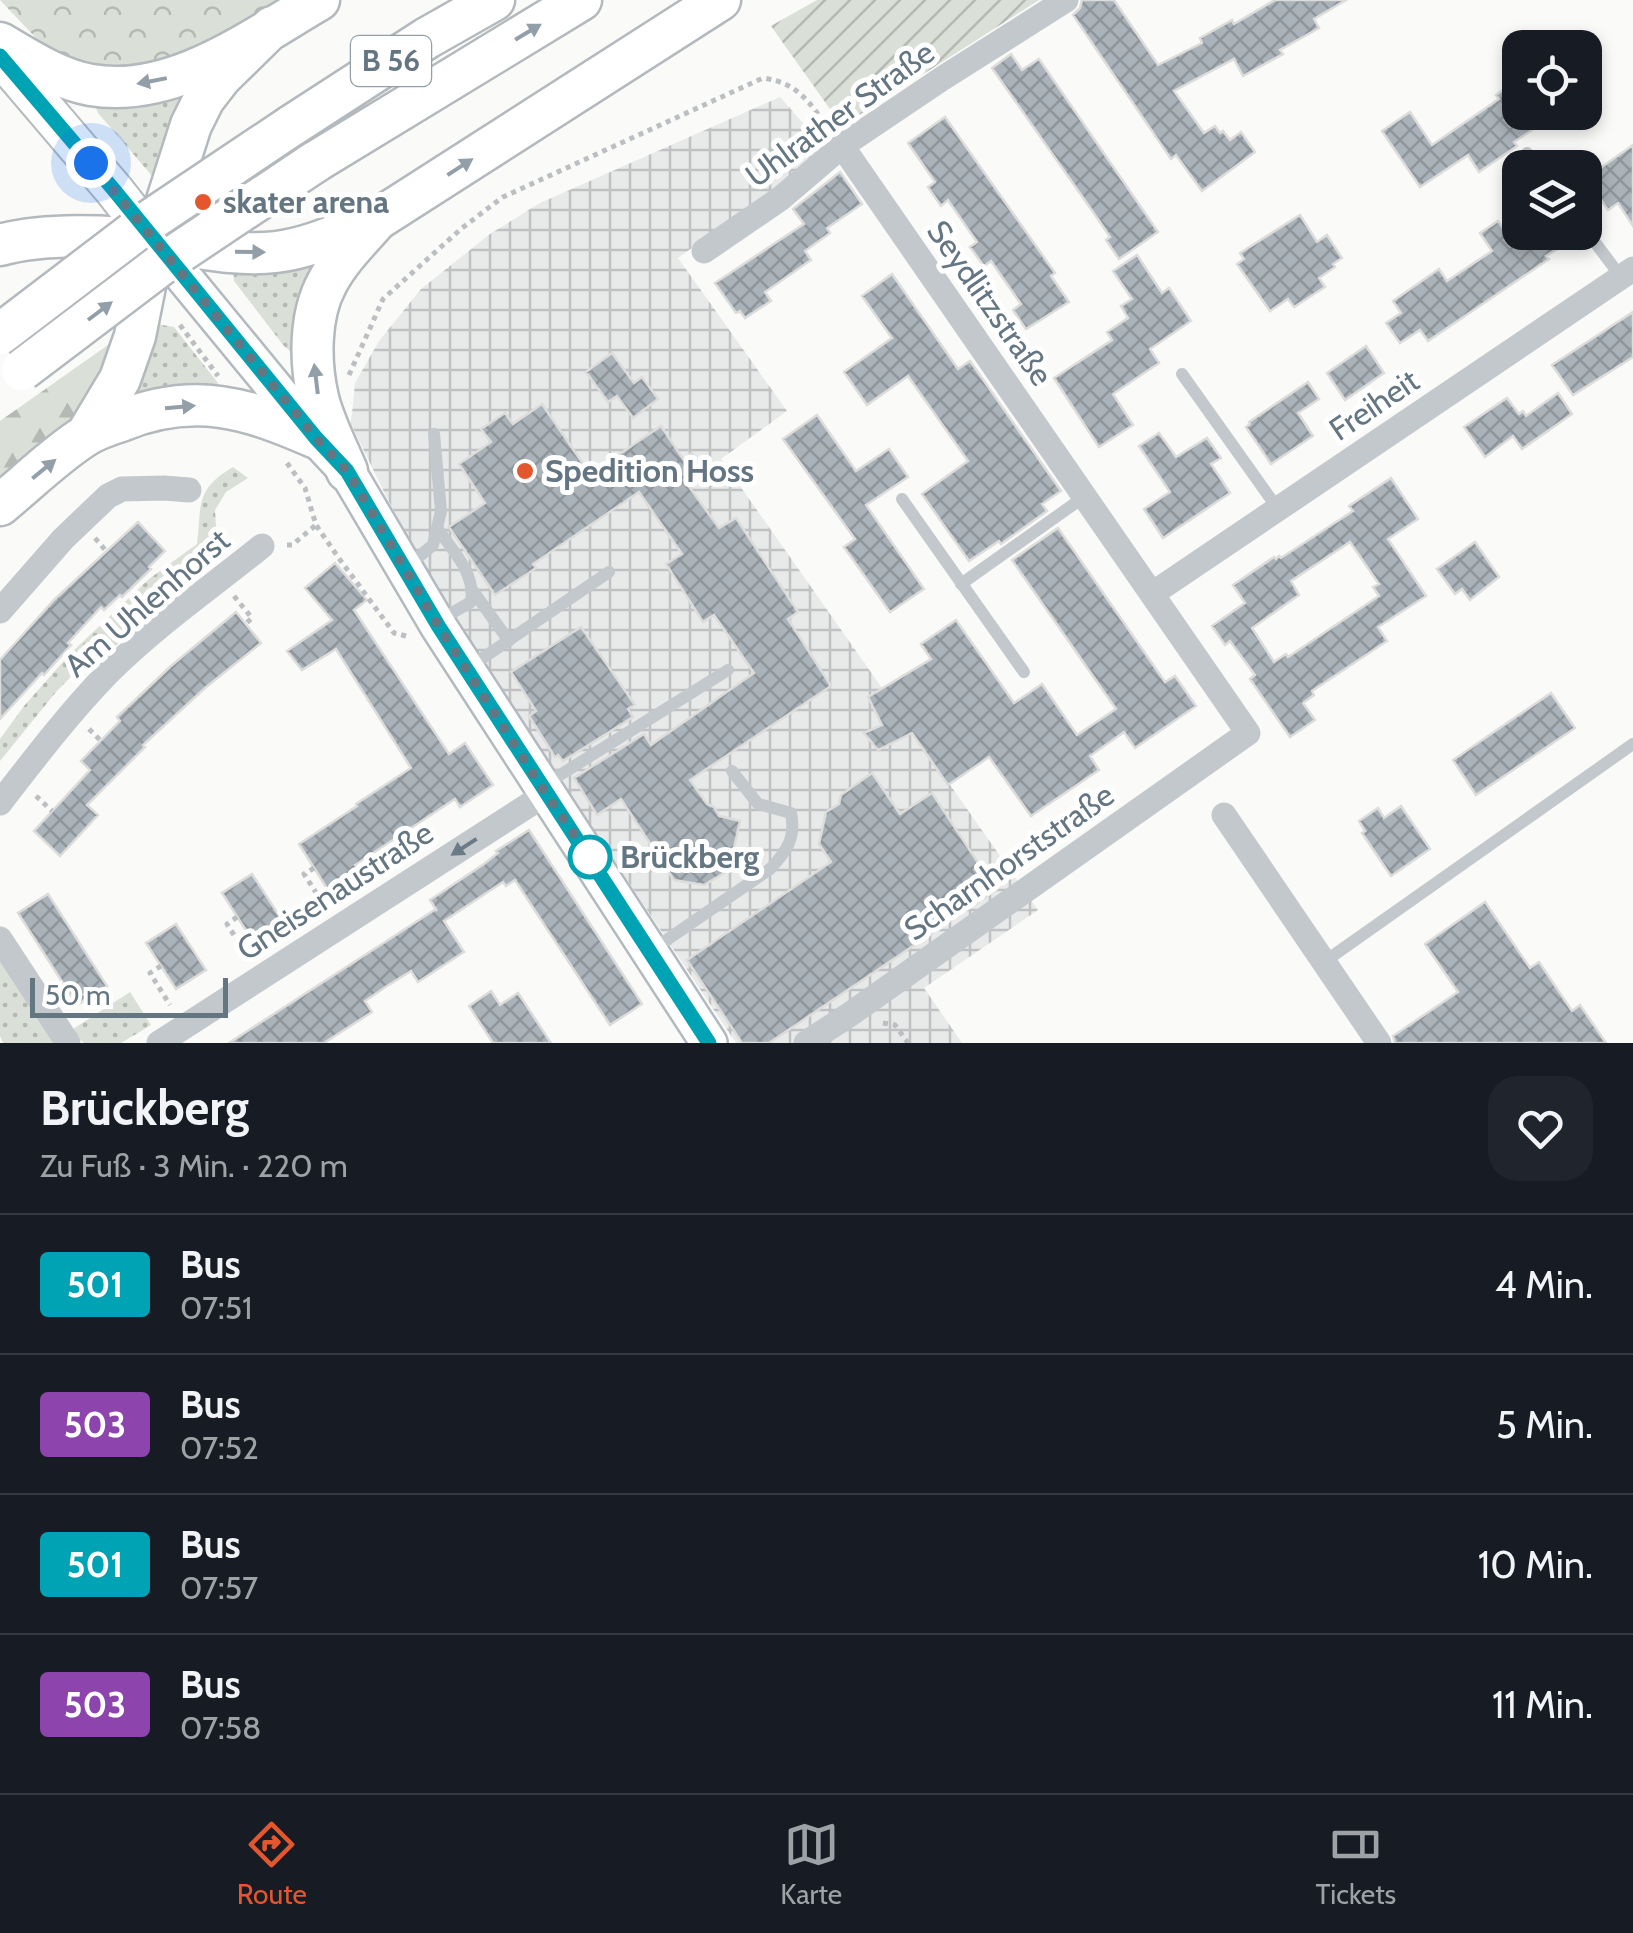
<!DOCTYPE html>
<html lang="de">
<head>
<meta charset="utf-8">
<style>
  :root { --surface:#171b24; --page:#20242c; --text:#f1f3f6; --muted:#9ea1a6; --line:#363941; --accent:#e4572e }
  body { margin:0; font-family:Cabin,sans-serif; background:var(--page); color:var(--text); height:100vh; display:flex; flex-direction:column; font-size:38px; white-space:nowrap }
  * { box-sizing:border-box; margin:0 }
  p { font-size:32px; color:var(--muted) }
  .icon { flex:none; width:55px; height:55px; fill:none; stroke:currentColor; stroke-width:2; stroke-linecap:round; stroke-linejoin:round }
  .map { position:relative; height:1043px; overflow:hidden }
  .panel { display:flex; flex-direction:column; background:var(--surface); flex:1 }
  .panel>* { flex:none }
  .badge { padding:0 20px; border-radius:8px; font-size:35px; line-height:65px }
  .buttons { position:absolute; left:1502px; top:30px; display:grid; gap:20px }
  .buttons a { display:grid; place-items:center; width:100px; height:100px; border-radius:20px; background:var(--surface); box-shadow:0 5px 15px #0003; font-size:50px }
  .scale { position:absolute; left:30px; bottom:25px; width:198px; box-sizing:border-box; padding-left:10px; border:5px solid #657683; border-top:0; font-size:28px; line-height:35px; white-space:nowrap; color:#657683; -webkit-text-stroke:8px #fff; paint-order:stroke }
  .you { position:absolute; width:50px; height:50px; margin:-25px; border:8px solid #fff; border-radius:50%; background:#1a73e8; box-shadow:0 0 0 15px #1a73e833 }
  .map>.badge { position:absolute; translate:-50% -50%; box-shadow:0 0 0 5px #fff }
  .round { display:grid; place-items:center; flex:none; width:105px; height:105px; border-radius:30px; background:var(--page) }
  .head { display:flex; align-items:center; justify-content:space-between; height:170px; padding:0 40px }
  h1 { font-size:48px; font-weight:800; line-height:75px }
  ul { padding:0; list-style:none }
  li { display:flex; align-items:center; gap:30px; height:140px; padding:0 40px; border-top:2px solid var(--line) }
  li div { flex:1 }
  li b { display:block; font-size:38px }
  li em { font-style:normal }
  li .badge { min-width:110px; font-weight:700; text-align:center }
  .tab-bar { display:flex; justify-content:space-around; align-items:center; height:140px; border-top:2px solid var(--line); background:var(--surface); font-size:28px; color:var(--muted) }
  .tab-bar a { display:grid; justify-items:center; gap:5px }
  .tab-bar .current { color:var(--accent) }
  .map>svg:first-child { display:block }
  .industrial { fill:url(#industrial-grid) }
  .grass { fill:url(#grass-dots) }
  .forest { fill:url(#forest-firs) }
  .park { fill:url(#park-crowns) }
  .garden { fill:url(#garden-furrows) }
  .building { fill:url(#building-cross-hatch); stroke:#dcdcda; stroke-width:2.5; fill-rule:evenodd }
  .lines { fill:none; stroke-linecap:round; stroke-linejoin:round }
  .secondary-casing { stroke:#b3babf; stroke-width:40 }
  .primary-casing { stroke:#b5babe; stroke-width:42 }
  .trunk-casing { stroke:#b4b9bd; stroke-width:45 }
  .path { stroke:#bbbfc2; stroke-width:5; stroke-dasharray:5 5; stroke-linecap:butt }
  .service { stroke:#c3c8cc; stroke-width:12 }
  .minor { stroke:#c3c8cc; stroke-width:25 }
  .secondary { stroke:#fff; stroke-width:35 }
  .primary { stroke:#fff; stroke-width:38 }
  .trunk { stroke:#fff; stroke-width:40 }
  .trunk-bridge-casing { stroke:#b4b9bd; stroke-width:45; stroke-linecap:butt }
  .trunk-bridge { stroke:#fff; stroke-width:40 }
  .oneway { fill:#939fa8 }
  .oneway2 { fill:#6a7a87 }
  .line-casing { stroke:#fff; stroke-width:22 }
  .line { stroke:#00a3b4; stroke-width:15 }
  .walk { stroke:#657683; stroke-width:10; stroke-dasharray:0 18 }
  .poi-dot { fill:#e4572e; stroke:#fff; stroke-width:4 }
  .stop-dot { fill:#fff; stroke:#00a3b4; stroke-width:5 }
  .labels { text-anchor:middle; stroke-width:10; stroke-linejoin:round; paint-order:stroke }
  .shield { fill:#fff; stroke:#939fa8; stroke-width:2.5 }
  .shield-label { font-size:30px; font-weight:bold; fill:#657683 }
  .street-label { font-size:32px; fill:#657683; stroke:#fff }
  .poi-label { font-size:32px; font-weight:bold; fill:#657683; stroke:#fff; text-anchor:start }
  .stop-label { font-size:32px; font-weight:bold; fill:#657683; stroke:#fff; text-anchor:start }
</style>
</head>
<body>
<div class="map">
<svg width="1633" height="1043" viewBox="0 0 1633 1043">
  <defs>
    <pattern id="industrial-grid" width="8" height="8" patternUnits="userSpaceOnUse" patternTransform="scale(2.5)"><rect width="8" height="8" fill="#e8e9e9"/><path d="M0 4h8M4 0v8" fill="none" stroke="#c0c1c2"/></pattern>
    <pattern id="grass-dots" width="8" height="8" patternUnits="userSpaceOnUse" patternTransform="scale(2.5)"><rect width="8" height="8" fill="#dadfd7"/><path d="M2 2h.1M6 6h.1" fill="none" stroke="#b4b9b4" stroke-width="1.8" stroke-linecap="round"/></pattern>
    <pattern id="forest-firs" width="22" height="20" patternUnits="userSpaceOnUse" patternTransform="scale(2.5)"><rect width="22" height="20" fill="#dadfd7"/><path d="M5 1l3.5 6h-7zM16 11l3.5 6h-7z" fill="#b4b9b4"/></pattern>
    <pattern id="park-crowns" width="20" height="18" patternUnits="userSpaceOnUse" patternTransform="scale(2.5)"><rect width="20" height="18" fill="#dadfd7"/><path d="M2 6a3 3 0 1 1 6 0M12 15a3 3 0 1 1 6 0" fill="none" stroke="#b4b9b4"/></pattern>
    <pattern id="garden-furrows" width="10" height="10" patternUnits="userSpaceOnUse" patternTransform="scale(2.5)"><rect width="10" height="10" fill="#dadfd7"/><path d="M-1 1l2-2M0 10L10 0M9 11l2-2" fill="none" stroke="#b4b9b4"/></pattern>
    <pattern id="building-cross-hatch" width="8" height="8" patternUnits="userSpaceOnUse" patternTransform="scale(2.5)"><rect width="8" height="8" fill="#aab3b9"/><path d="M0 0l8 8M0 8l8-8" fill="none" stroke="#8e969c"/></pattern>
  </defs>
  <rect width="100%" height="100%" fill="#fafaf8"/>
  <path class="industrial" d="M 780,97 L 823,146 L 773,190 L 678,258 L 787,411 L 721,459 L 1038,910 L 924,988 L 962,1043 L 736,1043 L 593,829 L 431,579 L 388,500 L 351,424 L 355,383 L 379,341 L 421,289 L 490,234 L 540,203 Z"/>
  <path class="grass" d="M 196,78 L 159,184 L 98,113 L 94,103 Z
    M 325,250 L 301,353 L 291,352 L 284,346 L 234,281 L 233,266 Z
    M 157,324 L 174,327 L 218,383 L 220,395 L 132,407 L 126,389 Z
    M 233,467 L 248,478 L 226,492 L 215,510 L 217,543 L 210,566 L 195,581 L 128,633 L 111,651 L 94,653 L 56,692 L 0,761 L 0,739 L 24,706 L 70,654 L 149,579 L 197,544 C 202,506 194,490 233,467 Z
    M 0,961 L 54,1043 L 3,1043 L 0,1036 Z
    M 130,992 L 151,1025 L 121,1043 L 84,1043 L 70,1031 Z"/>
  <path class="forest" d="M 125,333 L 90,408 L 0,492 L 0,421 Z"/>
  <path class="park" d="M 0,0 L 308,0 L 150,80 L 51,54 Z"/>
  <path class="garden" d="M 817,0 L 1039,0 L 842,126 L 771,26 Z"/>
  <path class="building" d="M 1082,0 L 1114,0 L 1158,65 L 1202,43 L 1200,38 L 1232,20 L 1234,24 L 1275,0 L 1346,0 L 1314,19 L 1319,28 L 1280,50 L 1283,54 L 1243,76 L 1234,59 L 1174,91 L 1204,133 L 1215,126 L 1220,133 L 1223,131 L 1230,140 L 1241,132 L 1255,152 L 1202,191 L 1176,155 L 1171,159 L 1073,15 L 1080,8 Z
    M 1011,54 L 1022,70 L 1039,59 L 1158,232 L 1119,259 L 1106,240 L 1110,237 L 1098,219 L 992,68 Z
    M 1512,83 L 1520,94 L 1520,112 L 1533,112 L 1541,124 L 1514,142 L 1517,146 L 1479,172 L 1468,155 L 1420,187 L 1382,131 L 1410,112 L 1432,145 L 1499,99 L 1496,95 Z
    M 945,117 L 1055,273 L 1051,276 L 1069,302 L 1026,329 L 1013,310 L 1021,304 L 991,261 L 984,266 L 970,247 L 977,242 L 948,200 L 941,206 L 928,187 L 935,182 L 908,143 Z
    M 1633,145 L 1633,226 L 1618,203 L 1608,210 L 1586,178 Z
    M 840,172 L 862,204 L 827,228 L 830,233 L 805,251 L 811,260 L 765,292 L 771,301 L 745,318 L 740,311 L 736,313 L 715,283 L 804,224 L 793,209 Z
    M 1300,215 L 1317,242 L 1327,235 L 1342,258 L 1333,264 L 1335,267 L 1319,278 L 1325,287 L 1294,307 L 1288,299 L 1270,311 L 1237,264 L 1244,259 L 1240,253 Z
    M 1520,219 L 1520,232 L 1546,232 L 1557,249 L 1546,256 L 1549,259 L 1428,341 L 1420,330 L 1400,343 L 1386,323 L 1401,313 L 1393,301 L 1439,269 L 1447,281 L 1492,251 L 1480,233 L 1498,221 L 1504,230 Z
    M 1137,255 L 1162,293 L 1169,288 L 1191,321 L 1150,349 L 1159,363 L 1113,394 L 1133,425 L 1099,447 L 1054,378 L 1112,340 L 1107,332 L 1128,318 L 1121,306 L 1132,299 L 1113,271 Z
    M 892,274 L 958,369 L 970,361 L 1061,491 L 1042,504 L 1047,511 L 1001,544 L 999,541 L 969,561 L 922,494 L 968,461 L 908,376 L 867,405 L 844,372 L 892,338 L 862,296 Z
    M 1633,312 L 1633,357 L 1573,395 L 1552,365 Z
    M 1366,346 L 1384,373 L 1345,400 L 1327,373 Z
    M 612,353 L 634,383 L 642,377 L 658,399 L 633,418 L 617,396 L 608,402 L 586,372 Z
    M 1308,382 L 1319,399 L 1298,413 L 1313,436 L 1271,464 L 1246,427 L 1250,424 L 1249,422 Z
    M 1558,393 L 1572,414 L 1522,449 L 1513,436 L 1485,457 L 1464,427 L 1507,398 L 1519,414 L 1523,411 L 1526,416 Z
    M 542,404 L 590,474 L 661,426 L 683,459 L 692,453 L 705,472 L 687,484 L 719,528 L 736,518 L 798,612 L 788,619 L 831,686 L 690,780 L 707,804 L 714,807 L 719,816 L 740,821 L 729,870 L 704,885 L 674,880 L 621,799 L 597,815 L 574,778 L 644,734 L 651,745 L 754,673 L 714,615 L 703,622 L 666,564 L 682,554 L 639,492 L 533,564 L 536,568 L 495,595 L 449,527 L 485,503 L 459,464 L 491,442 L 481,429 L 505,413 L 513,424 Z
    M 817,415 L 856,471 L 889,449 L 908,477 L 866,505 L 924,589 L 890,612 L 844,547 L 855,539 L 783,439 Z
    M 1159,433 L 1176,457 L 1207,438 L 1221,458 L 1211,464 L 1230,493 L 1163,538 L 1144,509 L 1170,492 L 1139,446 Z
    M 1391,478 L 1418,519 L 1388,539 L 1426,596 L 1378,627 L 1387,641 L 1312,691 L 1314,695 L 1303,703 L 1315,720 L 1290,737 L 1250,679 L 1255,675 L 1230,641 L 1225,645 L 1212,626 L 1245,603 L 1233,585 L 1274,557 L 1276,559 L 1279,556 L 1281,558 L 1353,511 L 1349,506 ZM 1350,542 L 1379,584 L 1373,587 L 1379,596 L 1288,657 L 1286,654 L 1274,662 L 1252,628 L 1299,595 L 1291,581 Z
    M 138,522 L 165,551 L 149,567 L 151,569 L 122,597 L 120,595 L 104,610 L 101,607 L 68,643 L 71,645 L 44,675 L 42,673 L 0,719 L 0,660 L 54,600 Z
    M 1058,528 L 1165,682 L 1175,676 L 1196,706 L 1135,748 L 1124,732 L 1090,756 L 1099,770 L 1031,816 L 989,757 L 948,785 L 912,733 L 878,750 L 864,733 L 882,725 L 868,697 L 931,659 L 921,644 L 956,620 L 1014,703 L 1042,684 L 1077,735 L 1116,709 L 1012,560 Z
    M 1475,542 L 1499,577 L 1470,600 L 1462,589 L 1455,594 L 1437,569 Z
    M 335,563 L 367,600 L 354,610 L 449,754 L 465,743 L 493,785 L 460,807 L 455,799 L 355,865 L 359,870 L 328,890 L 299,844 L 357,806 L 356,804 L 411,768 L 336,649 L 302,670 L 287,651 L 332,620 L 305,588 Z
    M 236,612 L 261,643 L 205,688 L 143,745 L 145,747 L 87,805 L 98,815 L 60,856 L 34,831 L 90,770 L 81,761 L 120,721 L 117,717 L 171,666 Z
    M 581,627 L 635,705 L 628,709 L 633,717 L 563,761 L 558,755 L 555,757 L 529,716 L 536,711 L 511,672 Z
    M 1551,693 L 1575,728 L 1476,795 L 1453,760 Z
    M 872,773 L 900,814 L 932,793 L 996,890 L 769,1043 L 742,1043 L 687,960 L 831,862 L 819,844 L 826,812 L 839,804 L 841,795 Z
    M 1401,806 L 1430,849 L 1391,876 L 1362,833 L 1365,831 L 1359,821 L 1378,808 L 1384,818 Z
    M 529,830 L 642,1004 L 610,1025 L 515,880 L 506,886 L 503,882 L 444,921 L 464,952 L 418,982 L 411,971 L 387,986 L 365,1001 L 372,1012 L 324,1043 L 229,1043 L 436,909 L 437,911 L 430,900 L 484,864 L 498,853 L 496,851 Z
    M 252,874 L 282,920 L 252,940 L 222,893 Z
    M 48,894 L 107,986 L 77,1005 L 18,913 Z
    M 1485,902 L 1530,968 L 1539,962 L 1572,1011 L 1580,1005 L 1606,1043 L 1395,1043 L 1393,1036 L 1458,992 L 1425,944 Z
    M 176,924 L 206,970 L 176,989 L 146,943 Z
    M 491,991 L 500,1005 L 518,993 L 551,1043 L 493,1043 L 469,1006 Z"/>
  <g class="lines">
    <defs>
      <path id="secondary" d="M 154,241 L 316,438 L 347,471 L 439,627 L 709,1043"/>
      <path id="primary" d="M 0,56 L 114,190 L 154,241"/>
      <path id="trunk" d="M 0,43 C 29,60 58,79 91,85 C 173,99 252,39 319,0
        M 291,126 L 427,38 L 494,0
        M 315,162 L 581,0
        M 0,245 C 43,233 109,235 153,241 C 194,246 234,257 276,252 C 311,248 345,231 378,219 L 720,0
        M 87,434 L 120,379 L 135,336 L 154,241 L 191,125 L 204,99 L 221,77 L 272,27
        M 347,471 C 337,447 324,423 318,398 C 310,363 309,316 327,283 C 339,260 358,241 375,222
        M 0,505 C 28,482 55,455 85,436 C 96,429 109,425 121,421 C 194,391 248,408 316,438"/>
    </defs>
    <use href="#secondary" class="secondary-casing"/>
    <use href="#primary" class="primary-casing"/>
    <use href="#trunk" class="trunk-casing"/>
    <path class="path" d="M 180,325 L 218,376
      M 349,375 L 383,299 L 462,228 L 503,197 L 763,78 C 799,83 808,102 829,128
      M 287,463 L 305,488 L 316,525 L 338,557 L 394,633 L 410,637
      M 95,538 L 106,551
      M 287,545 L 292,545 L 316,525
      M 234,596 L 252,618 L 245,624
      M 89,729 L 101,741
      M 36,796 L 52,811
      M 314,868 L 304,874 L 326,908
      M 237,917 L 227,924 L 248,957
      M 161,966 L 150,973 L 170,1005
      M 883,1023 L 895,1025 L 908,1043"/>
    <path class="service" d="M 1527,153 L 1538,168
      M 1585,229 L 1621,277
      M 1182,374 L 1278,509
      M 902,499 L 1024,672
      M 437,528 C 453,551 476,574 471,602 L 438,621
      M 406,567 L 433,545 L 441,511 L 434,434
      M 961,584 L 1084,497
      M 473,591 L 509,641
      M 468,668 L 609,572
      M 544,785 L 728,670
      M 652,950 L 770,869 C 787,851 796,838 791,813 L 758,804 L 732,771
      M 1324,962 L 1633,744"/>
    <path class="minor" d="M 704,251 L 780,199 L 842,146 L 943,78 L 1066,0
      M 1152,594 L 1633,269
      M 0,611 L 63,539 L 108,496 L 122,489 L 164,488 L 189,490
      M 0,803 C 34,759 69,713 108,673 C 155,626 210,588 262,546
      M 1224,815 L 1379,1043
      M 0,939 L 68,1043
      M 159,1043 L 546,794
      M 806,1043 L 849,1015 L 1248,733 L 842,146"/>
    <use href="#secondary" class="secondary"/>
    <use href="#primary" class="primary"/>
    <use href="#trunk" class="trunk"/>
    <defs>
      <path id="trunk-bridge" d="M 0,334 L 146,223 L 291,126
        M 22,370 L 162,264 L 315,162"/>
    </defs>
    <use href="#trunk-bridge" class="trunk-bridge-casing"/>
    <use href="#trunk-bridge" class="trunk-bridge"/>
  </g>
  <defs><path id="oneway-solid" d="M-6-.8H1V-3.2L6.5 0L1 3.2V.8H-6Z" transform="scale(2.5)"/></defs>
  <g class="oneway">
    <use href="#oneway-solid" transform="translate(528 32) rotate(-31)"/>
    <use href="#oneway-solid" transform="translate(152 81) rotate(169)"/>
    <use href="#oneway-solid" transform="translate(460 167) rotate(-33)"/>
    <use href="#oneway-solid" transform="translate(250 252) rotate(1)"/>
    <use href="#oneway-solid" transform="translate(100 311) rotate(-37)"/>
    <use href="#oneway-solid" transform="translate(316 379) rotate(-97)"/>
    <use href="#oneway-solid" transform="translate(180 407) rotate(-5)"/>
    <use href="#oneway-solid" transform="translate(44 469) rotate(-39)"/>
  </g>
  <use class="oneway2" href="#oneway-solid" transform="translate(464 847) rotate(147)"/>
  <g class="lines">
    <defs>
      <path id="line" d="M 0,56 L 114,190 L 316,438 L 347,471 L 439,627 L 709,1043"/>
    </defs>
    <use href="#line" class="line-casing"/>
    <use href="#line" class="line"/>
    <path class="walk" d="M 91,163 L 316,438 L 347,471 L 439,627 L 546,794 L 592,860 L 590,857"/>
  </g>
  <g class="poi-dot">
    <circle cx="203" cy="202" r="10"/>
    <circle cx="525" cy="471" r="10"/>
  </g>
  <circle class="stop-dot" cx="590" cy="857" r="20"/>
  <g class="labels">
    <rect class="shield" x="351" y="36" width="80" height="50" rx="8"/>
    <g class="shield-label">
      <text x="391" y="71">B 56</text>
    </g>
    <g class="street-label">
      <text transform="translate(840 114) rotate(-36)" y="11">Uhlrather Straße</text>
      <text transform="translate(990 303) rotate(55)" y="11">Seydlitzstraße</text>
      <text transform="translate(1374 405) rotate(-34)" y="11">Freiheit</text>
      <text transform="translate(147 603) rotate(-41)" y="11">Am Uhlenhorst</text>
      <text transform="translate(1009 862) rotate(-35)" y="11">Scharnhorststraße</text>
      <text transform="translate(335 891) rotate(-33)" y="11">Gneisenaustraße</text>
    </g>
    <g class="poi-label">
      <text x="223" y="213">skater arena</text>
      <text x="545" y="482">Spedition Hoss</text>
    </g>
    <g class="stop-label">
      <text x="620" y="868">Brückberg</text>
    </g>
  </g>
</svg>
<div class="buttons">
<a><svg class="icon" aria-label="locate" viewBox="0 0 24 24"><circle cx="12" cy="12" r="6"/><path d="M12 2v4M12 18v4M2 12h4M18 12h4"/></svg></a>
<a><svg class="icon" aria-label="layers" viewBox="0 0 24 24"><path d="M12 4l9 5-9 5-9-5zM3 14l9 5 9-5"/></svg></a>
</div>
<div class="scale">50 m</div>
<div class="you" style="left:91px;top:163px"></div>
</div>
<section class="panel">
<div class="head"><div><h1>Brückberg</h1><p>Zu Fuß · 3 Min. · 220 m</p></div><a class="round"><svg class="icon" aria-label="heart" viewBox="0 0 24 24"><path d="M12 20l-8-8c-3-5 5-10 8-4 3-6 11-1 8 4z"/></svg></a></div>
<ul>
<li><span class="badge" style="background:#00a3b4;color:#fff">501</span><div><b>Bus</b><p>07:51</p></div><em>4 Min.</em></li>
<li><span class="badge" style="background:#8e44ad;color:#fff">503</span><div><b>Bus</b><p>07:52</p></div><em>5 Min.</em></li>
<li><span class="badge" style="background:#00a3b4;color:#fff">501</span><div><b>Bus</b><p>07:57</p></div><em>10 Min.</em></li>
<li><span class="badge" style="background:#8e44ad;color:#fff">503</span><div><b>Bus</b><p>07:58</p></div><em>11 Min.</em></li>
</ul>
</section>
<nav class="tab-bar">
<a class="current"><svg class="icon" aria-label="directions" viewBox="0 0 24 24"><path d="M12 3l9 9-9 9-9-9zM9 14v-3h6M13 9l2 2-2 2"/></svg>Route</a>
<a><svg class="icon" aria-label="map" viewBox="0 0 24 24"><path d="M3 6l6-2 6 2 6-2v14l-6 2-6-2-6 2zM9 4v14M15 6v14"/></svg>Karte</a>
<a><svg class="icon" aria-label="tickets" viewBox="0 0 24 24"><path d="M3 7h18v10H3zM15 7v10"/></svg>Tickets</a>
</nav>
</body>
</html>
